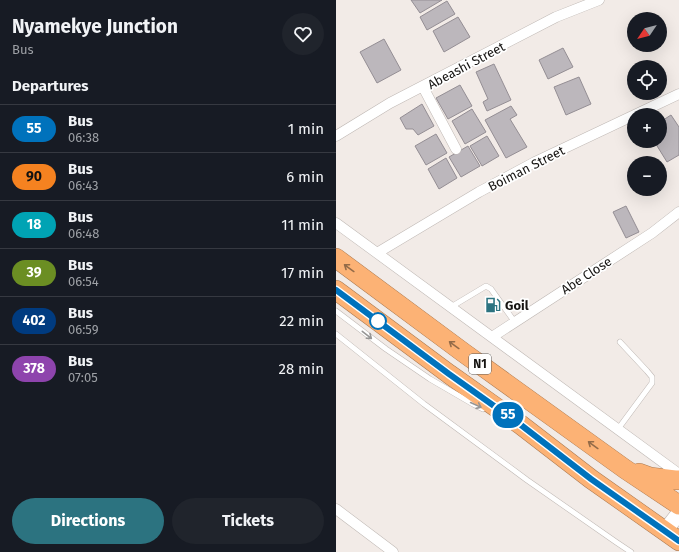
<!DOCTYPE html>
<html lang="en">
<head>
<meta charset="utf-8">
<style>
  :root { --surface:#171b24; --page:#20242c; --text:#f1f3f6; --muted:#9ea1a6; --line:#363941; --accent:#2c7380 }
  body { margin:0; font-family:"Fira Sans",sans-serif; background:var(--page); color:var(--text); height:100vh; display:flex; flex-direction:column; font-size:15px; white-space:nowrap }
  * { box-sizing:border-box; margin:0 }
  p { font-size:13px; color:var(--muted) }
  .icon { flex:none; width:22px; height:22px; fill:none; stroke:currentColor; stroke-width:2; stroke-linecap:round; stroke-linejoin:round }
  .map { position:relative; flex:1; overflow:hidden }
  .side { display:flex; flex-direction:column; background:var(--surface); width:336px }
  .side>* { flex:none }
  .badge { padding:0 8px; border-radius:13px; font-size:14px; line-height:26px }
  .needle { width:26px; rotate:235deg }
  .buttons { position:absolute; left:291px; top:12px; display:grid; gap:8px }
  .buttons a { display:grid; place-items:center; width:40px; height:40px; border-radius:50%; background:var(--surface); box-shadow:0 4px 16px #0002; font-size:20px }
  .map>.badge { position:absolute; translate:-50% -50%; box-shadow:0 0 0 2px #fff }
  h2 { padding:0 12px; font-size:15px; line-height:36px }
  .round { display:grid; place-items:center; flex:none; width:42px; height:42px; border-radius:21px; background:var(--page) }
  .head { display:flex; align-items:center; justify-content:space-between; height:68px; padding:0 12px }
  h1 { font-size:19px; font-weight:700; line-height:30px }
  .action { display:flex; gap:8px; margin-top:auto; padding:8px 12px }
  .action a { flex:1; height:46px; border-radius:24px; background:var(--accent); color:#fff; font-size:16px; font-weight:700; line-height:46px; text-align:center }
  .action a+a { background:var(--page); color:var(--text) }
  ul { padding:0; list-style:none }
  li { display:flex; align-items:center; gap:12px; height:48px; padding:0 12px; border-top:1px solid var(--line) }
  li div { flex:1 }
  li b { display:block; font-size:15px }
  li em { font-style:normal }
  li .badge { min-width:44px; font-weight:700; text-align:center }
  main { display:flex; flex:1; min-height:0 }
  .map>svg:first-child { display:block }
  .building { fill:#bcb7bc; stroke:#948e94 }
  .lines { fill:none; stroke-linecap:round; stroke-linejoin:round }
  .lane-casing { stroke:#bfb8b4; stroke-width:6 }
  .street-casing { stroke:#bfb8b4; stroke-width:11 }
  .secondary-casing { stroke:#bfb8b4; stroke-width:16 }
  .highway-casing { stroke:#ac7b52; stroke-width:20 }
  .lane { stroke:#fff; stroke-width:5 }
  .street { stroke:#fff; stroke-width:10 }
  .secondary { stroke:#fff; stroke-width:15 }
  .highway { stroke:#fcb275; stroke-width:19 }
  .oneway { stroke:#946b48 }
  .oneway2 { stroke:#969594 }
  .line-casing { stroke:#fff; stroke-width:9 }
  .line { stroke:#0072bc; stroke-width:6 }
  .stop-dot { fill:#fff; stroke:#0072bc; stroke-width:2 }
  .labels { text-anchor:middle; stroke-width:3.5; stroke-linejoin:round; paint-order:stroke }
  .shield { fill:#fff; stroke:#5c5a59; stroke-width:1 }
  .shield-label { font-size:12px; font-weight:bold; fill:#161412 }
  .street-label { font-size:13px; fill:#161412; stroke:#fff }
  .poi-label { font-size:13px; font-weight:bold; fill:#161412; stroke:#fff; text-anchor:start }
</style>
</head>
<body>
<main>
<section class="side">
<div class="head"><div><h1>Nyamekye Junction</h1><p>Bus</p></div><a class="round"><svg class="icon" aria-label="heart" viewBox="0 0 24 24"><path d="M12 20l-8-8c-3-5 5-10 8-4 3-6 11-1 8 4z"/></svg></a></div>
<h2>Departures</h2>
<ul>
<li><span class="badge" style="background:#0072bc;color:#fff">55</span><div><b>Bus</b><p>06:38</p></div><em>1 min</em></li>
<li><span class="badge" style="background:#f58220;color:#111">90</span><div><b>Bus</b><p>06:43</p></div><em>6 min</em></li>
<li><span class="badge" style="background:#00a3b4;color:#fff">18</span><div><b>Bus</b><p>06:48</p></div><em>11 min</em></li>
<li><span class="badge" style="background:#6b8e23;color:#fff">39</span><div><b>Bus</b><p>06:54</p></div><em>17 min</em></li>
<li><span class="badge" style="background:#003b80;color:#fff">402</span><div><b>Bus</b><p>06:59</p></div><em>22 min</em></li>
<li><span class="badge" style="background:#8e44ad;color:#fff">378</span><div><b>Bus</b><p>07:05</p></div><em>28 min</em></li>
</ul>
<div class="action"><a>Directions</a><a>Tickets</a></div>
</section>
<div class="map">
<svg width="343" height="552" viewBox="0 0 343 552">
  <rect width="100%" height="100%" fill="#f2ebe7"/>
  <path class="building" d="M 75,0 L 106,0 L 84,13 Z
    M 111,1 L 119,14 L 91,30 L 84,17 Z
    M 122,17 L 134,37 L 108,52 L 97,31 Z
    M 48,39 L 65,70 L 41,83 L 24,52 Z
    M 227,48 L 237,67 L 212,79 L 203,60 Z
    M 158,64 L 175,100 L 151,111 L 147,102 L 152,99 L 140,72 Z
    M 243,77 L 255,104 L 230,115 L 218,87 Z
    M 124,85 L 136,106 L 112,119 L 100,98 Z
    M 86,104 L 98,126 L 82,135 L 77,129 L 70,129 L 64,118 Z
    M 175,106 L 181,115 L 174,119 L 191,147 L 170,158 L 149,120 Z
    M 136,109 L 150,132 L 129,144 L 116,121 Z
    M 335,115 L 343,127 L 343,155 L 331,162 L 318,141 L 324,141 L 324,122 Z
    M 100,134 L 111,153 L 90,165 L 79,146 Z
    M 151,136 L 163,156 L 146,166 L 134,146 Z
    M 132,146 L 144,166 L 125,177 L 113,157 Z
    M 110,158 L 121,178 L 103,189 L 92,169 Z
    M 290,206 L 303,232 L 290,238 L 277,212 Z"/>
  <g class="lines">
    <defs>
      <path id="lane" d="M 115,307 L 150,286 L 155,289 L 178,321
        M 0,311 L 50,349 L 94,379 L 137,404 L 147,409
        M 0,334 L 88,404 L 191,480 L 280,542 L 295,552
        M 282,429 L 316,383 L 316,377 L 311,371 L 284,342"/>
      <path id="street" d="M 87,87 L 120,149
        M 0,136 L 54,103 L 220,17 L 263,0
        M 0,223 L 343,474
        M 41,253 L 143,192 L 199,162 L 343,94
        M 156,337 L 316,233 L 343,212
        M 0,509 L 57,552"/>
      <path id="secondary" d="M 329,531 L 343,513"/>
      <path id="highway" d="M 0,258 L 128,353 L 289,469 L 343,505
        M 0,290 L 113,374 L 185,425 L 255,479 L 343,541
        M 303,473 L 314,477 L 339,480 L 343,480"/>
    </defs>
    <use href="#lane" class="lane-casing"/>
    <use href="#street" class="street-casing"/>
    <use href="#secondary" class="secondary-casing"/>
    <use href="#highway" class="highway-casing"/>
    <use href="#lane" class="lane"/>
    <use href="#street" class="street"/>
    <use href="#secondary" class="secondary"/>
    <use href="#highway" class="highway"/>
  </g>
  <defs><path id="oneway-shaft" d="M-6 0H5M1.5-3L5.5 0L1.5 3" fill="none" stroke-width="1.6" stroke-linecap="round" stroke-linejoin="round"/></defs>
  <g class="oneway">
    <use href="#oneway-shaft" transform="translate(13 268) rotate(-144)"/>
    <use href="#oneway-shaft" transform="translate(118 345) rotate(-144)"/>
    <use href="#oneway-shaft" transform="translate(257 445) rotate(-144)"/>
  </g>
  <g class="oneway2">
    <use href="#oneway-shaft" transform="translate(31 335) rotate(38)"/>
    <use href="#oneway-shaft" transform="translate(140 405) rotate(25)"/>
  </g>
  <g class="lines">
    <defs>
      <path id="line" d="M 0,290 L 113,374 L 185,425 L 255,479 L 343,541"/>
    </defs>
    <use href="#line" class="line-casing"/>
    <use href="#line" class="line"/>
  </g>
  <defs>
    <symbol id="fuel-bare" viewBox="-9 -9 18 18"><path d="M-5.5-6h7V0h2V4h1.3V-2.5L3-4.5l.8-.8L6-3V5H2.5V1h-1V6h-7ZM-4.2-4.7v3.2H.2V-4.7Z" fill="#2c7380" stroke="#fff" stroke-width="2.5" paint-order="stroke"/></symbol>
  </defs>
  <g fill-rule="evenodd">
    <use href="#fuel-bare" x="146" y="294" width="22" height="22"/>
  </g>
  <circle class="stop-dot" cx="42" cy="321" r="8"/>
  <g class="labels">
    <rect class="shield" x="133" y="354" width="22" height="20" rx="3"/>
    <g class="shield-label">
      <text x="144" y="368">N1</text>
    </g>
    <g class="street-label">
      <text transform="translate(130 65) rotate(-28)" y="5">Abeashi Street</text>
      <text transform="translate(190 168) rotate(-27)" y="5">Boiman Street</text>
      <text transform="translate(250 275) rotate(-33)" y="5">Abe Close</text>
    </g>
    <g class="poi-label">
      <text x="169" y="310">Goil</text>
    </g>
  </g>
</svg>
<div class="buttons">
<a><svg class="needle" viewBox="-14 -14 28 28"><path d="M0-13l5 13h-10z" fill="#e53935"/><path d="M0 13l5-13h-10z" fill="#9ea1a6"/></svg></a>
<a><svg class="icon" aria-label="locate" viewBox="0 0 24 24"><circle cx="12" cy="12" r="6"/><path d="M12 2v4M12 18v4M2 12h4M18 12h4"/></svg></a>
<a>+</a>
<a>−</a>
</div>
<b class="badge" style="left:172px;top:415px;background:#0072bc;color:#fff">55</b>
</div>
</main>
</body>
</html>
